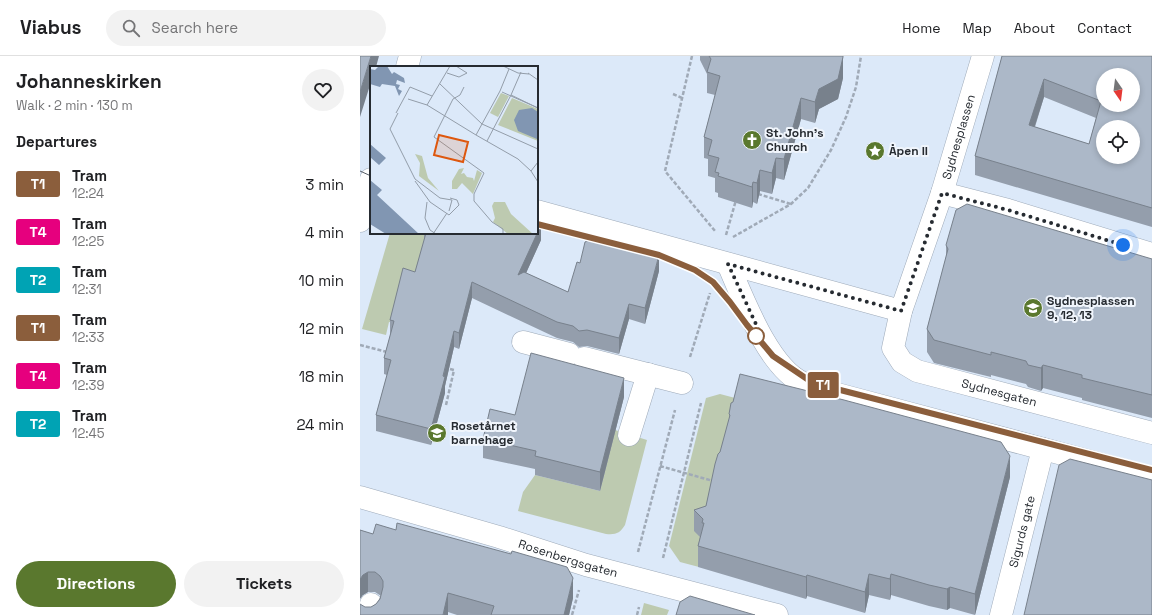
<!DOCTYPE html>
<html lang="en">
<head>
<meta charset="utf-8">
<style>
  :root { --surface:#fff; --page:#f2f2f2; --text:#202124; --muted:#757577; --line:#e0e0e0; --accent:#5a782e }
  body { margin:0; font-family:"Space Grotesk",sans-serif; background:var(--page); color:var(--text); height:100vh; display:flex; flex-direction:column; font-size:15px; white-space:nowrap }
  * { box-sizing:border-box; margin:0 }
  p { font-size:13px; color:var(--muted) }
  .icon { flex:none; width:22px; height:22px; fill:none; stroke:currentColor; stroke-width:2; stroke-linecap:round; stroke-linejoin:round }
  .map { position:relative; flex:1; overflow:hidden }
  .sheet { display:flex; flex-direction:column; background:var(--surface); width:360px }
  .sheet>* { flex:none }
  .badge { padding:0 8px; border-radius:3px; font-size:14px; line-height:26px }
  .needle { width:26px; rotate:166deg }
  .buttons { position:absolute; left:736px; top:12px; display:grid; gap:8px }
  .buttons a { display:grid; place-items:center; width:44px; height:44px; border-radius:50%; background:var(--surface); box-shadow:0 2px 6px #0003; font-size:20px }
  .you { position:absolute; width:20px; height:20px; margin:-10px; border:3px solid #fff; border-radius:50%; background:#1a73e8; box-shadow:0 0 0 6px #1a73e833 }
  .map>.badge { position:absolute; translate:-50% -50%; box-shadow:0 0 0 2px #fff }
  h2 { padding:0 16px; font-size:15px; line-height:36px }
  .round { display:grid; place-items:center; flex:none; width:42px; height:42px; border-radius:21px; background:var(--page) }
  .overview { display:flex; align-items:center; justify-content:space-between; height:68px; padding:0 16px }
  h1 { font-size:19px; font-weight:800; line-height:30px }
  .cta { display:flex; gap:8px; margin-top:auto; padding:8px 16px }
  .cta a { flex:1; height:46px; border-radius:24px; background:var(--accent); color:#fff; font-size:16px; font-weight:800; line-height:46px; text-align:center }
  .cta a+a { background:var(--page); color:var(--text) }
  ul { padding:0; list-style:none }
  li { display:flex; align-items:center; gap:12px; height:48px; padding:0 16px }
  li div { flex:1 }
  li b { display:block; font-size:15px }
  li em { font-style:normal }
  li .badge { min-width:44px; font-weight:700; text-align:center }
  header { display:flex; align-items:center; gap:24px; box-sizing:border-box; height:56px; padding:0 20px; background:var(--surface); border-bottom:1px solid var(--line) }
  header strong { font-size:19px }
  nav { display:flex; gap:22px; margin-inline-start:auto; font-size:14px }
  .search { width:280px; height:36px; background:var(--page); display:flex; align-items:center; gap:10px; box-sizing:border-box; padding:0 14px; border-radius:22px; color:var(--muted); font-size:15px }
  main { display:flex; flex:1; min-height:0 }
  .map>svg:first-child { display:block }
  .garden { fill:#bdcab0 }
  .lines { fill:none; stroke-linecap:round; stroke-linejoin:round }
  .minor-casing { stroke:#9eaab9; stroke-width:23 }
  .path { stroke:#a0aab7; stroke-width:2.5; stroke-dasharray:4 2; stroke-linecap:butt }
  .minor { stroke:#fff; stroke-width:22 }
  .tram { stroke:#575e67; stroke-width:1 }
  .wall { fill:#949eac; fill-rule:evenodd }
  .shaded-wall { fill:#78818c }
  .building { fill:#acb8c8; stroke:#78818c; fill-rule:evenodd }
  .line-casing { stroke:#fff; stroke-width:9 }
  .line { stroke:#8b5e3c; stroke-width:6 }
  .walk { stroke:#262b31; stroke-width:4; stroke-dasharray:0 7.2 }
  .stop-dot { fill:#fff; stroke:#8b5e3c; stroke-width:2 }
  .labels { text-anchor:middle; stroke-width:4; stroke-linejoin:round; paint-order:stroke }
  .poi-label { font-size:12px; font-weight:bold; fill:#262b31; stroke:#f0f5fc; text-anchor:start }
  .street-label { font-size:12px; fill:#262b31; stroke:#f0f5fc }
  .inset-road { fill:none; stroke:#939da9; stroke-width:1 }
  .view { fill:#de570e; fill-opacity:0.15; stroke:#de570e; stroke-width:2 }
  .inset-edge { fill:none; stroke:#262b31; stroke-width:2 }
</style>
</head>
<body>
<header>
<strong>Viabus</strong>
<div class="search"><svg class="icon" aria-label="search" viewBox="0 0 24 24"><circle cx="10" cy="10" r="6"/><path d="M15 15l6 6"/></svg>Search here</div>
<nav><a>Home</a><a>Map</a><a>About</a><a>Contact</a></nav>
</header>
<main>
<section class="sheet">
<div class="overview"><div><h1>Johanneskirken</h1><p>Walk · 2 min · 130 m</p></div><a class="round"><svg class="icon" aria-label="heart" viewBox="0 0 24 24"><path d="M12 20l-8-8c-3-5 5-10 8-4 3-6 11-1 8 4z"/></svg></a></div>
<h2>Departures</h2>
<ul>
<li><span class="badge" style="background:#8b5e3c;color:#fff">T1</span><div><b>Tram</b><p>12:24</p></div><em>3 min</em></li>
<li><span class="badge" style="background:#e6007e;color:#fff">T4</span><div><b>Tram</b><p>12:25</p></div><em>4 min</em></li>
<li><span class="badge" style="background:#00a3b4;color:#fff">T2</span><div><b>Tram</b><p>12:31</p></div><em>10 min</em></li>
<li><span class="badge" style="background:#8b5e3c;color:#fff">T1</span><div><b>Tram</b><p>12:33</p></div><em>12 min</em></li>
<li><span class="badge" style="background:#e6007e;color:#fff">T4</span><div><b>Tram</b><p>12:39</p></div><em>18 min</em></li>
<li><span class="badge" style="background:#00a3b4;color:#fff">T2</span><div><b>Tram</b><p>12:45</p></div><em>24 min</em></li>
</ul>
<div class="cta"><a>Directions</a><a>Tickets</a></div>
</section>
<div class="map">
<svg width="792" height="559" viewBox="0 0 792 559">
  <rect width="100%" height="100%" fill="#dce9f9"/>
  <path class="garden" d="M 30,177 L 65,177 L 69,183 L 39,268 L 29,266 L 26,279 L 2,273 Z
    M 360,338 L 379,343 L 339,511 L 320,506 L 309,490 L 346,342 Z
    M 255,374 L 287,384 L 265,469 C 260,477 256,479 246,478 L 158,455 L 163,436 L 175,419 L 240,435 Z
    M 284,547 L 309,554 L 307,559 L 281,559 Z"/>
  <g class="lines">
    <defs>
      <g id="minor">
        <path d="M 47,11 L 50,0"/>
        <path d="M 582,137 L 648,154 L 792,198"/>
        <path id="s1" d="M 177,155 L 541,255 L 582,137 L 623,0"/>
        <path d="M 0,165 L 11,123"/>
        <path d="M 368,208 C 383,242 408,311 443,327 C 450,331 459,332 466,335 L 792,422"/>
        <path id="s2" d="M 541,255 L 533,292 L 542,306 L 557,315 L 792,377"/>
        <path d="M 163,286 L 209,298"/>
        <path d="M 224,302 L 322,327"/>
        <path d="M 269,379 L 288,318"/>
        <path id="s3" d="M 0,441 L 139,481 L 226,509 L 417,559"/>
        <path d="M 8,559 L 11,548"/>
        <path id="s4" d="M 641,559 L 683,393"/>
      </g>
    </defs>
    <use href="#minor" class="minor-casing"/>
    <path class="path" d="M 332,0 L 305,115 L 355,175
      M 313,38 L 322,42
      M 398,138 L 431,148
      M 366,179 L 376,144
      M 373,181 L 431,148 L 448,132 L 471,94 L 486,61 L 496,31 L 501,0
      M 0,289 L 27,296
      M 330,301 L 350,237
      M 86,349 L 94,314 L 86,312
      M 300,410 L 353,425
      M 278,496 L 315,354
      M 303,502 L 341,347
      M 212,559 L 219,534
      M 277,559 L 279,551"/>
    <use href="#minor" class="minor"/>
    <path class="tram" d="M 0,115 L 11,120
      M 177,167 L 299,199 L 335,214 L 353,226 L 370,246 L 387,269 L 413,300 L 453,327 L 792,414"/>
  </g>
  <path class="wall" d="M 340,0 L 483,0 L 483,22 L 478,43 L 459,53 L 455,67 L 441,63 L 424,124 L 416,122 L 412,138 L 400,135 L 397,148 L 393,146 L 392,152 L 358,141 L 358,137 L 355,136 L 355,122 L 348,120 L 348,103 L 344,102 L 344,81 L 355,39 L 347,37 L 347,18 L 340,4 Z
    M 642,0 L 792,0 L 792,171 L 615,119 L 615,100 ZM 684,41 L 736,62 L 729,88 L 675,71 Z
    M 64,177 L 177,177 L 181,184 L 166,217 L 208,236 L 220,207 L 299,215 L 285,268 L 269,263 L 259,298 L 227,290 L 219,291 L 213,286 L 197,282 L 112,242 L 99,293 L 94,291 L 85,330 L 85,337 L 71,389 L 16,375 L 16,359 L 27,319 L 24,318 L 24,302 L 30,280 L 30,264 L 55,216 L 65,182 L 64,182 Z
    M 586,189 L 792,203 L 792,362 L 722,344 L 722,342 L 683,332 L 681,335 L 668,331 L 666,328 L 631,319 L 631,321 L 574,307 L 567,296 L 567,273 L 586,201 Z
    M 264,341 L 240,435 L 175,419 L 175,413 L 123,402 L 123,383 L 155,359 Z
    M 369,358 L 650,421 L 615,559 L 590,552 L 587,554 L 569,550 L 531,539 L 530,544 L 509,539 L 505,557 L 447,540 L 446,543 L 338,511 L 338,490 L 340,481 L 334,475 L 334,454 L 346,450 L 369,363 Z
    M 0,474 L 213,542 L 209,559 L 97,559 L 88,556 L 5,551 L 11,551 L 16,548 L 21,540 L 15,536 L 8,536 L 3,539 Z"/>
  <path class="shaded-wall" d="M 11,0 L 19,0 L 16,11 L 11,11 L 11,26 L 0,61 L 0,36 Z
    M 483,1 L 483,22 L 478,43 L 459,53 L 455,67 L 455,46 L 459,33 Z
    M 684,23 L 684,41 L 669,88 L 669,69 Z
    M 441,42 L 441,63 L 424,124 L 424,103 Z
    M 416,102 L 416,122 L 412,138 L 412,117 Z
    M 400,114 L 400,135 L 397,148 L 397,127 Z
    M 393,126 L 393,146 L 392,152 L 392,131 Z
    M 181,169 L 181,184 L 158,235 L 158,219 Z
    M 299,199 L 299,215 L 285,268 L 285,252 Z
    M 112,226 L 112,242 L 99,293 L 99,277 Z
    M 269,248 L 269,263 L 259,298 L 259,282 Z
    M 94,275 L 94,291 L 85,330 L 85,337 L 71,389 L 71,373 Z
    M 683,309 L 683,332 L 681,335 L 681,312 Z
    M 264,322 L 264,341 L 240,435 L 240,416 Z
    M 650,400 L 650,421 L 615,559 L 615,538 Z
    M 8,516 L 8,536 L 3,539 L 0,543 L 0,523 L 3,519 Z
    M 509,518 L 509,539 L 505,557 L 505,536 Z
    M 531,518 L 531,539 L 530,544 L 530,523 Z
    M 447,519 L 447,540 L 446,543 L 446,521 Z
    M 213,522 L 213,542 L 209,559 L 204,559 Z
    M 590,531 L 590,552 L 587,554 L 587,533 Z
    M 88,537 L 88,559 L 83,559 Z"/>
  <path class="building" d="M 0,0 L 11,0 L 0,36 Z
    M 349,0 L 483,0 L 483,1 L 478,23 L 459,33 L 455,46 L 441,42 L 424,103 L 416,102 L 412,117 L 400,114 L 397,127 L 393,126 L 392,131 L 358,120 L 359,117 L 355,116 L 359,102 L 348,99 L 352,84 L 344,81 L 360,20 L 347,16 L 351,3 Z
    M 642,0 L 792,0 L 792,152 L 615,100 ZM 743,19 L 773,19 L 773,49 L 743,49 ZM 684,23 L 741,45 L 729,88 L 669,69 ZM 743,71 L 773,71 L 773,101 L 743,101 Z
    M 607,148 L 792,203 L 792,339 L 722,322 L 722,319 L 683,309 L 681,312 L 668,309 L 666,305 L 631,296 L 631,299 L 574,284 L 567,273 L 588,193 L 586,189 L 596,154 Z
    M 177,167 L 181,169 L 158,219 L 164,216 L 208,236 L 217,206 L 220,207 L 225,186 L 234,182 L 299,199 L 285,252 L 269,248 L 259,282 L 227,274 L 219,275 L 213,270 L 197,266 L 112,226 L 99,277 L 94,275 L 83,320 L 85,321 L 71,373 L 16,359 L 31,304 L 24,302 L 34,265 L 30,264 L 43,212 L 55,216 L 66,177 L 177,177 Z
    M 171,297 L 264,322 L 240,416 L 175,400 L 176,395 L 123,383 L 130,353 L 155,359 Z
    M 380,318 L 484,344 L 641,386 L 650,400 L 615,538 L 590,531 L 587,533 L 569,529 L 531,518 L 530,523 L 509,518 L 505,536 L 447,519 L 446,521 L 338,490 L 344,467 L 342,467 L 343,463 L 334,454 L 346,450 L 355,408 L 358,398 L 360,396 L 370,359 L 369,358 L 371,347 L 373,346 Z
    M 710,403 L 792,424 L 792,559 L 664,559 L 699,409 Z
    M 37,467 L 151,498 L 152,495 L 207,511 L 213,522 L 204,559 L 131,559 L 134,550 L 88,537 L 83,559 L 0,559 L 0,548 L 5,551 L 11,551 L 16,548 L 20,543 L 23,531 L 23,525 L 20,520 L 15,516 L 8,516 L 3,519 L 0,523 L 0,474 L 13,478 L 16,468 L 36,474 Z
    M 330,540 L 395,559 L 316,559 L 320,546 Z"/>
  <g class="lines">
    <defs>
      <path id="line" d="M 177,168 L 299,199 L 335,214 L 353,226 L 370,246 L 387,269 L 413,300 L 453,327 L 792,414"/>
    </defs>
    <use href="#line" class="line-casing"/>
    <use href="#line" class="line"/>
    <path class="walk" d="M 396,280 L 402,281 L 368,208 L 541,255 L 582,137 L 648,154 L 763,189"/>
  </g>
  <defs>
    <symbol id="church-disc" viewBox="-11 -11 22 22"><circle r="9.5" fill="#5a782e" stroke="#f0f5fc"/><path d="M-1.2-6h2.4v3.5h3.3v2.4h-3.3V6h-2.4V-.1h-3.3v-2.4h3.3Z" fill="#fff"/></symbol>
    <symbol id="sight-disc" viewBox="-11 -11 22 22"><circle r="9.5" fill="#5a782e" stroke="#f0f5fc"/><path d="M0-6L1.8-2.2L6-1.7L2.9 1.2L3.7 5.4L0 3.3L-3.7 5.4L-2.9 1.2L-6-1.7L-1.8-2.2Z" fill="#fff"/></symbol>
    <symbol id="university-disc" viewBox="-11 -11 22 22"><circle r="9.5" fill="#5a782e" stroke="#f0f5fc"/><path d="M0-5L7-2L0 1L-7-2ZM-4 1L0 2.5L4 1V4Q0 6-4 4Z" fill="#fff"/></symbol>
    <symbol id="school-disc" viewBox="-11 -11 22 22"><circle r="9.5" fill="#5a782e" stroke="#f0f5fc"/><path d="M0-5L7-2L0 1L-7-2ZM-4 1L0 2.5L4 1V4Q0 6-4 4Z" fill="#fff"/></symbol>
  </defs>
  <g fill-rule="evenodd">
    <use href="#church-disc" x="381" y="73" width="22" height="22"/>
    <use href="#sight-disc" x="504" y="84" width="22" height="22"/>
    <use href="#university-disc" x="662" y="241" width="22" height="22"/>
    <use href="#school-disc" x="66" y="366" width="22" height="22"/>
  </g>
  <circle class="stop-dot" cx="396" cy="280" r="8"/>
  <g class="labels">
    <g class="poi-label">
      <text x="406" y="81">St. John's<tspan x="406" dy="14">Church</tspan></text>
      <text x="529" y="99">Åpen II</text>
      <text x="687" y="249">Sydnesplassen<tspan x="687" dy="14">9, 12, 13</tspan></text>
      <text x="91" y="374">Rosetårnet<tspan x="91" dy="14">barnehage</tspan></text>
    </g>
    <g class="street-label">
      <text dy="4" stroke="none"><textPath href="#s1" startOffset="561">Sydnesplassen</textPath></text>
      <text dy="4" stroke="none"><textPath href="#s2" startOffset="157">Sydnesgaten</textPath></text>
      <text dy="4" stroke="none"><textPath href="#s4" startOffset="86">Sigurds gate</textPath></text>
      <text dy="4" stroke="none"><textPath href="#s3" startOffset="217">Rosenbergsgaten</textPath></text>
    </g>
  </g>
  <g transform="translate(10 10)">
    <rect width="168" height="168" fill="#dce9f9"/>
    <path d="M 131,27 L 139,30 L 128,51 L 120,47 ZM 142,32 L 168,43 L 168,75 L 128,59 ZM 45,88 L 52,90 L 58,112 L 69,125 L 49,110 L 50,97 ZM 124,136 L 135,136 L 141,148 L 163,168 L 138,168 L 123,156 L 125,152 L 122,140 Z" fill="#bdcab0"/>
    <path d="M 94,102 L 91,108 L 94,107 L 97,111 L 103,112 L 104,115 L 107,104 L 112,107 L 103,128 L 92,117 L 87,123 L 82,123 L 82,115 L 89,103 Z" fill="#bdcab0"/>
    <path d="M 9,0 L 17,0 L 22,8 L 24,6 L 34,12 L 35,17 L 27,14 L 26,18 L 30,19 L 28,23 L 32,25 L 29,30 L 25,20 L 12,18 L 10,21 L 0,18 L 0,3 L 5,4 ZM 162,42 L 168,46 L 167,73 L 148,65 L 144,54 L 149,44 ZM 0,78 L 16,92 L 9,99 L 0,91 ZM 0,114 L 12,124 L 7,129 L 49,168 L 16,168 L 0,158 Z" fill="#8196b2"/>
    <path class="inset-road" d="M 133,0 L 148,7 L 159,8M 151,6 L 141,29 L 168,42M 77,7 L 89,11 L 97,7 L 86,0M 158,7 L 168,14M 70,18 L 112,58M 94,21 L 90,29 L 83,33 L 64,71 L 114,107 L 104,128 L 104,135 L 122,156 L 133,163 L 133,168M 130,25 L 139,3M 130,25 L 106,69 L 148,93 L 161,105 L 168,96M 132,26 L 168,42M 38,33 L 57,39 L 106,69M 57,39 L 80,0M 26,47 L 40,21 L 62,30M 112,58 L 168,83M 20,63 L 45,113 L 70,132 L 82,134 L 79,145M 20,63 L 28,47M 117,75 L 141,29M 161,105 L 168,116M 45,115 L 60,136 L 79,149M 57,136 L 55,152 L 60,164 L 66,168M 79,149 L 89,139 L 87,134 L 80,132M 63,168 L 77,147"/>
    <path class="view" d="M 69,69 L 98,76 L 93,96 L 64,89 Z"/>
    <rect width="168" height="168" class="inset-edge"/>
  </g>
</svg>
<div class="buttons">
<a><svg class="needle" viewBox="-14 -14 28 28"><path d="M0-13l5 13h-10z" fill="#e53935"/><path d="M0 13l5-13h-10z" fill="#757577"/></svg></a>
<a><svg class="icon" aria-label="locate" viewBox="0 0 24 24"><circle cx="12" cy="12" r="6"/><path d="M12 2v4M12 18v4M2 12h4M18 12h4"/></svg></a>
</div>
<div class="you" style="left:763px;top:189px"></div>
<b class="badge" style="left:463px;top:329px;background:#8b5e3c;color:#fff">T1</b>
</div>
</main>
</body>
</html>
